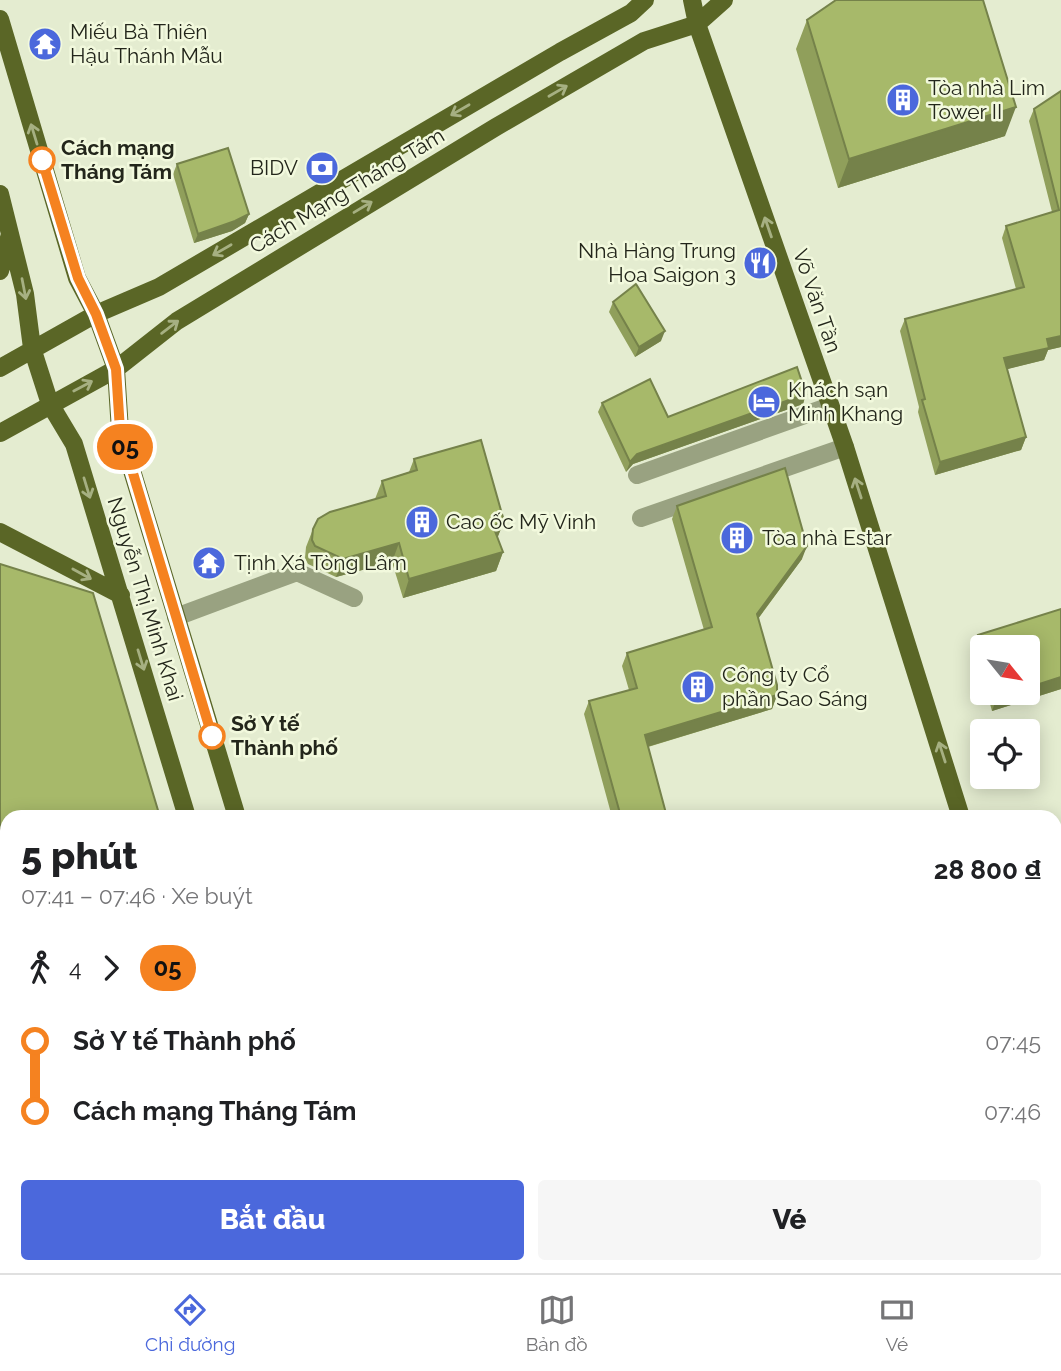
<!DOCTYPE html>
<html lang="vi">
<head>
<meta charset="utf-8">
<style>
  :root { --surface:#fff; --page:#f6f6f6; --text:#202124; --muted:#757577; --line:#e0e0e0; --accent:#4b68dc }
  body { margin:0; font-family:Raleway,sans-serif; background:var(--page); color:var(--text); height:100vh; display:flex; flex-direction:column; font-size:26px; white-space:nowrap }
  * { box-sizing:border-box; margin:0 }
  p { font-size:23px; color:var(--muted) }
  .icon { flex:none; width:38px; height:38px; fill:none; stroke:currentColor; stroke-width:2; stroke-linecap:round; stroke-linejoin:round }
  .map { position:relative; flex:1; overflow:hidden }
  .side { position:absolute; left:0px; top:810px; width:1062px; height:464px; display:flex; flex-direction:column; background:var(--surface); border-radius:21px 21px 0 0; box-shadow:0 4px 18px #0003 }
  .side>* { flex:none }
  .badge { padding:0 14px; border-radius:23px; font-size:24px; line-height:46px }
  .needle { width:46px; rotate:120deg }
  .fabs { position:absolute; left:970px; top:635px; display:grid; gap:14px }
  .fabs a { display:grid; place-items:center; width:70px; height:70px; border-radius:7px; background:var(--surface); box-shadow:0 4px 18px #0003; font-size:35px }
  .map>.badge { position:absolute; translate:-50% -50%; box-shadow:0 0 0 4px #fff }
  .legs { display:flex; align-items:center; gap:10px; height:77px; padding:0 21px; font-size:23px }
  .legs p { margin-inline-start:auto }
  .head { display:flex; align-items:center; justify-content:space-between; height:119px; padding:0 21px }
  h1 { font-size:38px; font-weight:800; line-height:52px }
  .primary-button { display:flex; gap:14px; margin-top:auto; padding:14px 21px }
  .primary-button a { flex:1; height:80px; border-radius:7px; background:var(--accent); color:#fff; font-size:28px; font-weight:800; line-height:80px; text-align:center }
  .primary-button a+a { background:var(--page); color:var(--text) }
  ul { padding:0 21px; list-style:none }
  li { display:flex; align-items:center; gap:24px; height:70px; font-size:26px }
  li i { display:grid; place-items:center; width:10px; height:100%; margin:0 9px; background:currentColor }
  li i::after { content:''; width:18px; height:18px; margin:-9px; border:5px solid; border-radius:50%; background:var(--surface) }
  li p { margin-inline-start:auto }
  li:first-child i { background:linear-gradient(#0000 50%,currentColor 0) }
  li:last-child i { background:linear-gradient(currentColor 50%,#0000 0) }
  .tabs { display:flex; justify-content:space-around; align-items:center; height:98px; border-top:2px solid var(--line); background:var(--surface); font-size:19px; color:var(--muted) }
  .tabs a { display:grid; justify-items:center; gap:4px }
  .tabs .current { color:var(--accent) }
  .map>svg:first-child { display:block }
  .green { fill:#becc92 }
  .lines { fill:none; stroke-linecap:round; stroke-linejoin:round }
  .minor { stroke:#99a281; stroke-width:18 }
  .major { stroke:#5a6626; stroke-width:18 }
  .wall { fill:#909f5b }
  .shaded-wall { fill:#75824a }
  .building { fill:#a7b96a; stroke:#75824a; stroke-width:2 }
  .oneway { stroke:#a6b082 }
  .line-1-casing { stroke:#fff; stroke-width:16 }
  .line-1 { stroke:#f58220; stroke-width:10 }
  .stop-1-dot { fill:#fff; stroke:#f58220; stroke-width:3.5 }
  .labels { text-anchor:middle; stroke-width:5; stroke-linejoin:round; paint-order:stroke }
  .poi-label { font-size:21px; fill:#23261b; stroke:#f2f9dd; text-anchor:start }
  .stop-label { font-size:21px; font-weight:bold; fill:#23261b; stroke:#f2f9dd; text-anchor:start }
  .street-label { font-size:21px; fill:#23261b; stroke:#f2f9dd }
</style>
</head>
<body>
<div class="map">
<svg width="1061" height="1273" viewBox="0 0 1061 1273">
  <rect width="100%" height="100%" fill="#e4ecd0"/>
  <path class="green" d="M 0,1180 L 7,1182 L 7,1267 L 327,1267 L 328,1273 L 0,1273 Z"/>
  <g class="lines">
    <path class="minor" d="M 637,475 L 830,406
      M 641,518 L 845,447
      M 176,617 L 297,572 L 354,598
      M 1055,970 L 1061,968"/>
    <path class="major" d="M 692,0 L 697,24 L 845,447 L 961,817
      M 0,19 L 77,278 L 96,314 L 116,369 L 120,431 L 237,817
      M 0,194 L 25,294 L 32,348 L 50,404 L 74,444 L 187,817
      M 0,271 L 10,234
      M 0,368 L 96,314 L 159,287 L 560,52 L 631,13 L 645,0
      M 0,433 L 116,369 L 177,321 L 496,127 L 644,41 L 697,24 L 724,0
      M 0,532 L 121,595
      M 1055,1110 L 1061,1126
      M 326,1267 L 328,1273
      M 372,1267 L 374,1273"/>
  </g>
  <path class="wall" d="M 807,20 L 1005,136 L 838,188 L 796,49 Z
    M 1061,91 L 1061,347 L 1048,350 L 1044,360 L 1007,369 L 1026,437 L 1021,450 L 935,475 L 918,412 L 919,407 L 900,331 L 905,319 L 1016,289 L 1002,238 L 1006,226 L 1052,212 L 1029,121 L 1034,109 Z
    M 177,164 L 249,214 L 245,223 L 232,231 L 194,243 L 173,174 Z
    M 613,302 L 661,341 L 635,357 L 609,312 Z
    M 806,394 L 803,404 L 633,464 L 626,472 L 598,412 L 602,403 L 668,417 Z
    M 414,459 L 504,521 L 497,538 L 503,552 L 496,571 L 403,598 L 392,562 L 336,577 L 308,564 L 305,558 L 306,547 L 313,529 L 375,499 L 382,481 L 409,472 Z
    M 677,506 L 802,559 L 758,619 L 777,695 L 772,709 L 648,747 L 667,817 L 612,817 L 584,714 L 589,701 L 629,690 L 622,666 L 627,653 L 704,630 L 672,519 Z
    M 0,564 L 7,817 L 7,1174 L 0,1171 Z
    M 1061,609 L 1061,689 L 992,711 L 987,693 L 1027,693 L 982,648 L 982,676 L 973,649 L 978,635 Z
    M 472,1267 L 577,1267 L 579,1273 L 474,1273 Z
    M 813,1267 L 863,1267 L 845,1273 L 815,1273 Z
    M 877,1267 L 1050,1267 L 1051,1273 L 920,1273 L 918,1269 L 905,1273 L 879,1273 Z"/>
  <path class="shaded-wall" d="M 1016,107 L 1005,136 L 838,188 L 849,159 Z
    M 249,214 L 245,223 L 232,231 L 194,243 L 198,234 Z
    M 665,331 L 661,341 L 635,357 L 639,347 Z
    M 1061,336 L 1061,347 L 1048,350 L 1044,360 L 1000,371 L 1004,358 L 1047,339 Z
    M 806,394 L 803,404 L 633,464 L 626,472 L 630,462 L 637,454 Z
    M 1026,437 L 1021,450 L 935,475 L 940,462 Z
    M 504,521 L 497,539 L 493,526 Z
    M 399,543 L 392,562 L 336,577 L 343,559 Z
    M 807,546 L 802,559 L 751,628 L 757,614 Z
    M 503,552 L 496,571 L 403,598 L 409,579 Z
    M 1061,677 L 1061,689 L 992,711 L 997,697 L 1011,693 L 1027,693 L 1027,688 Z
    M 777,695 L 772,709 L 640,749 L 645,735 Z
    M 1061,916 L 1061,925 L 1055,926 L 1055,918 Z
    M 823,1267 L 863,1267 L 845,1273 L 821,1273 Z
    M 886,1267 L 919,1267 L 918,1269 L 905,1273 L 884,1273 Z
    M 934,1267 L 952,1267 L 950,1273 L 927,1273 L 928,1269 Z"/>
  <path class="building" d="M 836,0 L 983,0 L 1016,107 L 849,159 L 807,20 Z
    M 1061,91 L 1061,336 L 1047,339 L 1049,348 L 1004,358 L 1026,437 L 940,462 L 922,400 L 925,399 L 905,319 L 1024,287 L 1006,226 L 1059,210 L 1034,109 Z
    M 228,148 L 249,214 L 235,221 L 198,234 L 177,164 Z
    M 636,284 L 665,331 L 639,347 L 613,302 Z
    M 797,367 L 806,394 L 637,454 L 630,462 L 602,403 L 650,379 L 668,417 Z
    M 481,440 L 504,521 L 493,526 L 503,552 L 409,579 L 399,543 L 343,559 L 315,546 L 312,540 L 313,529 L 318,519 L 330,512 L 386,496 L 382,481 L 417,470 L 414,459 Z
    M 785,468 L 807,546 L 757,614 L 777,685 L 777,695 L 645,735 L 667,817 L 621,817 L 589,701 L 637,688 L 627,653 L 712,627 L 677,506 Z
    M 0,564 L 93,593 L 160,817 L 7,817 L 7,1153 L 0,1151 Z
    M 1061,609 L 1061,677 L 1027,688 L 1027,648 L 982,648 L 978,635 Z
    M 996,693 L 1011,693 L 997,697 Z
    M 1055,829 L 1061,849 L 1061,916 L 1055,918 Z
    M 482,1267 L 577,1267 L 579,1273 L 484,1273 Z
    M 957,1267 L 1050,1267 L 1051,1273 L 959,1273 Z"/>
  <defs><path id="oneway-shaft" d="M-6 0H5M1.5-3L5.5 0L1.5 3" fill="none" stroke-width="1.6" stroke-linecap="round" stroke-linejoin="round" transform="scale(1.75)"/></defs>
  <g class="oneway">
    <use href="#oneway-shaft" transform="translate(558 91) rotate(-30)"/>
    <use href="#oneway-shaft" transform="translate(460 110) rotate(150)"/>
    <use href="#oneway-shaft" transform="translate(34 134) rotate(-107)"/>
    <use href="#oneway-shaft" transform="translate(363 207) rotate(-31)"/>
    <use href="#oneway-shaft" transform="translate(768 227) rotate(-109)"/>
    <use href="#oneway-shaft" transform="translate(222 250) rotate(150)"/>
    <use href="#oneway-shaft" transform="translate(24 289) rotate(79)"/>
    <use href="#oneway-shaft" transform="translate(170 327) rotate(-37)"/>
    <use href="#oneway-shaft" transform="translate(83 386) rotate(-28)"/>
    <use href="#oneway-shaft" transform="translate(87 488) rotate(73)"/>
    <use href="#oneway-shaft" transform="translate(858 488) rotate(-108)"/>
    <use href="#oneway-shaft" transform="translate(82 574) rotate(29)"/>
    <use href="#oneway-shaft" transform="translate(141 660) rotate(73)"/>
    <use href="#oneway-shaft" transform="translate(942 752) rotate(-108)"/>
  </g>
  <g class="lines">
    <defs>
      <path id="line-1" d="M 42,160 L 78,278 L 96,314 L 116,369 L 120,430 L 212,736"/>
    </defs>
    <use href="#line-1" class="line-1-casing"/>
    <use href="#line-1" class="line-1"/>
  </g>
  <defs>
    <symbol id="temple-disc" viewBox="-11 -11 22 22"><circle r="9.5" fill="#4b68dc" stroke="#f2f9dd"/><path d="M0-6L5-2H3V0L6.5 2.5H4V6H1.5V3h-3V6H-4V2.5H-6.5L-3 0V-2H-5Z" fill="#fff"/></symbol>
    <symbol id="building-disc" viewBox="-11 -11 22 22"><circle r="9.5" fill="#4b68dc" stroke="#f2f9dd"/><path d="M-4-6H4V6H1V3H-1V6H-4ZM-2.5-4.3h1.7v1.8h-1.7ZM.8-4.3h1.7v1.8H.8ZM-2.5-1h1.7V.8h-1.7ZM.8-1h1.7V.8H.8Z" fill="#fff"/></symbol>
    <symbol id="bank-disc" viewBox="-11 -11 22 22"><circle r="9.5" fill="#4b68dc" stroke="#f2f9dd"/><path d="M-6-4H6V4H-6ZM0-2.3a2.3 2.3 0 1 0 0 4.6a2.3 2.3 0 1 0 0-4.6Z" fill="#fff"/></symbol>
    <symbol id="restaurant-disc" viewBox="-11 -11 22 22"><circle r="9.5" fill="#4b68dc" stroke="#f2f9dd"/><path d="M-5-6h1v4h1v-4h1v4h1v-4h1v5L-1.5 .5V6h-2V.5L-5-1ZM5-6V6H3V1.5H1.5Q1.5-4 5-6Z" fill="#fff"/></symbol>
    <symbol id="hotel-disc" viewBox="-11 -11 22 22"><circle r="9.5" fill="#4b68dc" stroke="#f2f9dd"/><path d="M-6-4.5h1.5V1H6V5H4.5V3h-9V5H-6ZM-4 0a1.8 1.8 0 1 1 3.6 0ZM.5 0V-2.5h3Q6-2.5 6 0Z" fill="#fff"/></symbol>
  </defs>
  <g fill-rule="evenodd">
    <use href="#temple-disc" x="26" y="25" width="38" height="38"/>
    <use href="#building-disc" x="884" y="81" width="38" height="38"/>
    <use href="#bank-disc" x="303" y="149" width="38" height="38"/>
    <use href="#restaurant-disc" x="741" y="244" width="38" height="38"/>
    <use href="#hotel-disc" x="745" y="383" width="38" height="38"/>
    <use href="#building-disc" x="403" y="503" width="38" height="38"/>
    <use href="#building-disc" x="718" y="519" width="38" height="38"/>
    <use href="#temple-disc" x="190" y="544" width="38" height="38"/>
    <use href="#building-disc" x="679" y="668" width="38" height="38"/>
  </g>
  <g class="stop-1-dot">
    <circle cx="42" cy="160" r="12"/>
    <circle cx="212" cy="736" r="12"/>
  </g>
  <g class="labels">
    <g class="poi-label">
      <text x="70" y="39">Miếu Bà Thiên<tspan x="70" dy="24">Hậu Thánh Mẫu</tspan></text>
      <text x="928" y="95">Tòa nhà Lim<tspan x="928" dy="24">Tower II</tspan></text>
      <text x="298" y="175" text-anchor="end">BIDV</text>
      <text x="736" y="258" text-anchor="end">Nhà Hàng Trung<tspan x="736" dy="24">Hoa Saigon 3</tspan></text>
      <text x="788" y="397">Khách sạn<tspan x="788" dy="24">Minh Khang</tspan></text>
      <text x="446" y="529">Cao ốc Mỹ Vinh</text>
      <text x="762" y="545">Tòa nhà Estar</text>
      <text x="234" y="570">Tịnh Xá Tòng Lâm</text>
      <text x="722" y="682">Công ty Cổ<tspan x="722" dy="24">phần Sao Sáng</tspan></text>
    </g>
    <g class="stop-label">
      <text x="61" y="155">Cách mạng<tspan x="61" dy="24">Tháng Tám</tspan></text>
      <text x="231" y="731">Sở Y tế<tspan x="231" dy="24">Thành phố</tspan></text>
    </g>
    <g class="street-label">
      <text transform="translate(347 191) rotate(-31)" y="7">Cách Mạng Tháng Tám</text>
      <text transform="translate(817 301) rotate(71)" y="7">Võ Văn Tần</text>
      <text transform="translate(145 599) rotate(73)" y="7">Nguyễn Thị Minh Khai</text>
    </g>
  </g>
</svg>
<div class="fabs">
<a><svg class="needle" viewBox="-14 -14 28 28"><path d="M0-13l5 13h-10z" fill="#e53935"/><path d="M0 13l5-13h-10z" fill="#757577"/></svg></a>
<a><svg class="icon" aria-label="locate" viewBox="0 0 24 24"><circle cx="12" cy="12" r="6"/><path d="M12 2v4M12 18v4M2 12h4M18 12h4"/></svg></a>
</div>
<b class="badge" style="left:125px;top:447px;background:#f58220;color:#111">05</b>
<section class="side">
<div class="head"><div><h1>5 phút</h1><p>07:41 – 07:46 · Xe buýt</p></div><b>28 800 ₫</b></div>
<div class="legs"><svg class="icon" aria-label="walk" viewBox="0 0 24 24"><circle cx="13" cy="4" r="2"/><path d="M13 8l-2 6 4 7M11 14l-3 7M7 12l3-4h3l4 4"/></svg>4<svg class="icon" aria-label="forward" viewBox="0 0 24 24"><path d="M9 5l7 7-7 7"/></svg><b class="badge" style="background:#f58220;color:#111">05</b></div>
<ul>
<li><i style="color:#f58220"></i><b>Sở Y tế Thành phố</b><p>07:45</p></li>
<li><i style="color:#f58220"></i><b>Cách mạng Tháng Tám</b><p>07:46</p></li>
</ul>
<div class="primary-button"><a>Bắt đầu</a><a>Vé</a></div>
</section>
</div>
<nav class="tabs">
<a class="current"><svg class="icon" aria-label="directions" viewBox="0 0 24 24"><path d="M12 3l9 9-9 9-9-9zM9 14v-3h6M13 9l2 2-2 2"/></svg>Chỉ đường</a>
<a><svg class="icon" aria-label="map" viewBox="0 0 24 24"><path d="M3 6l6-2 6 2 6-2v14l-6 2-6-2-6 2zM9 4v14M15 6v14"/></svg>Bản đồ</a>
<a><svg class="icon" aria-label="tickets" viewBox="0 0 24 24"><path d="M3 7h18v10H3zM15 7v10"/></svg>Vé</a>
</nav>
</body>
</html>
